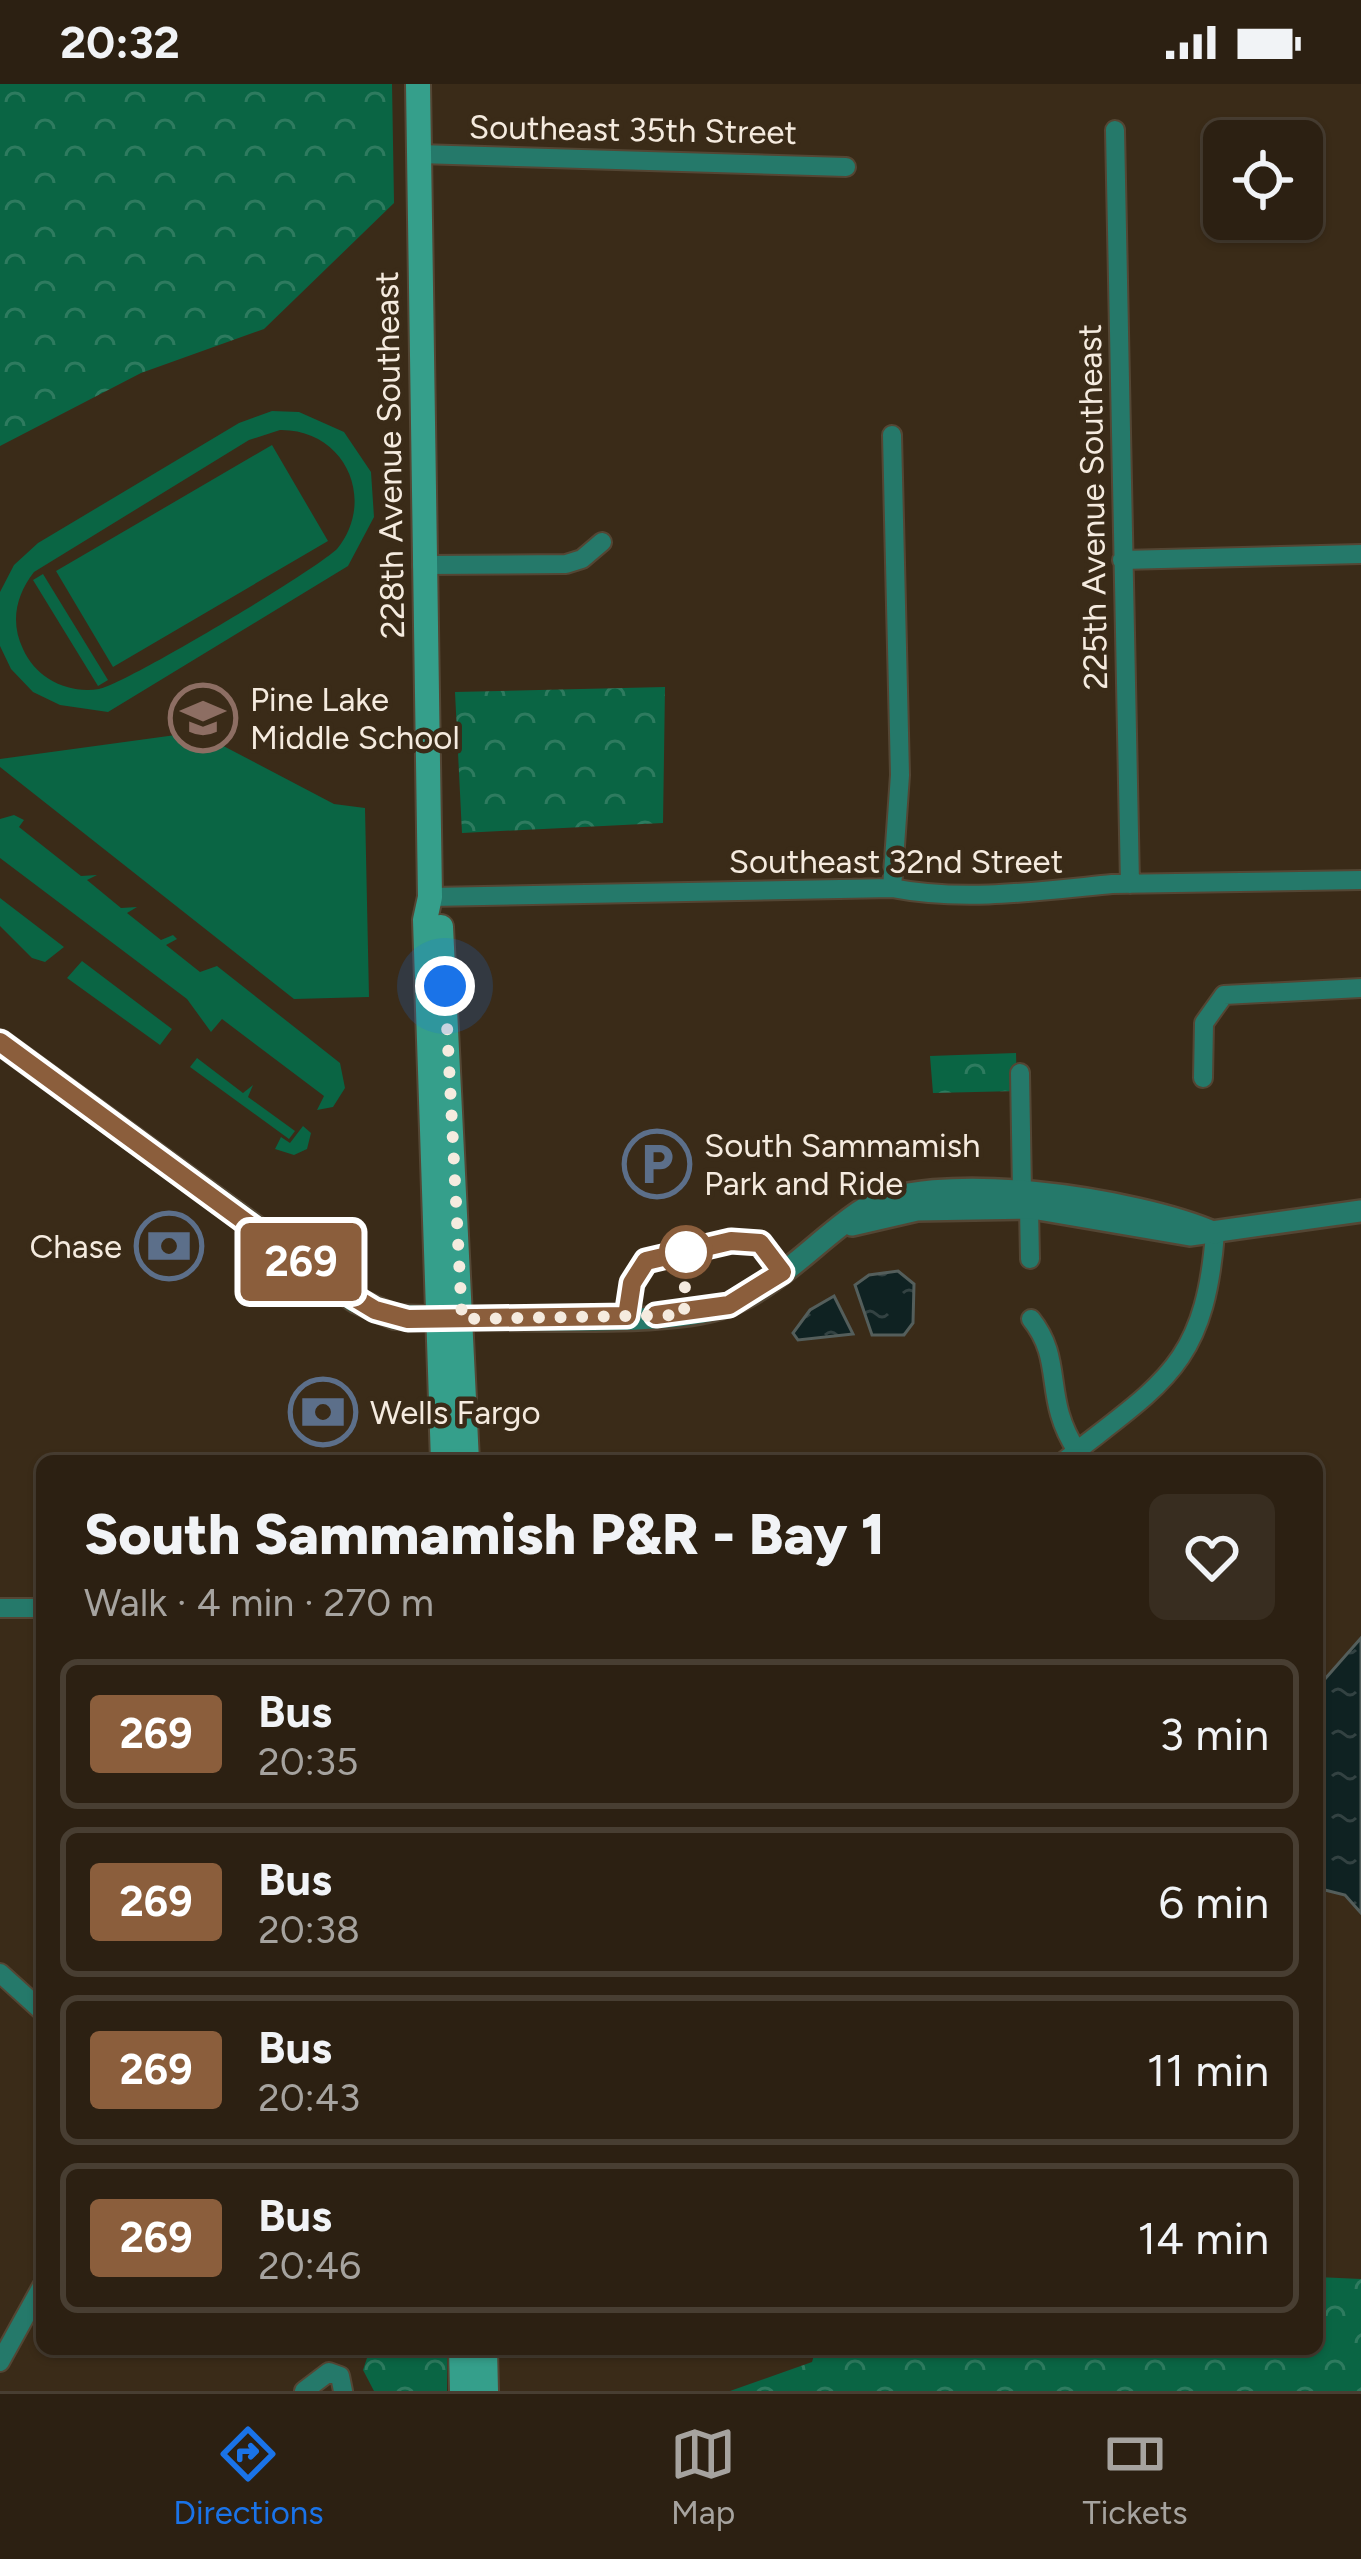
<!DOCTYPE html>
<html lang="en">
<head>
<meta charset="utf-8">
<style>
  :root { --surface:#2c2012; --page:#382d20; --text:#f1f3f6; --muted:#a6a39f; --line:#483e32; --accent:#1a73e8 }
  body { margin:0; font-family:Figtree,sans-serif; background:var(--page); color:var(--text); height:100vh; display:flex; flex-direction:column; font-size:45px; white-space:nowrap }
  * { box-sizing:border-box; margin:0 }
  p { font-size:39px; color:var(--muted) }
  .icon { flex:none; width:66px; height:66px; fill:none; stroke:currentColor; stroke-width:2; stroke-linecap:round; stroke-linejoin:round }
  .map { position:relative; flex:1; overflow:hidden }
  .panel { position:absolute; left:36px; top:1371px; width:1287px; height:900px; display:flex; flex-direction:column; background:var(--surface); border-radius:18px; box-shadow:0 3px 9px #0004,0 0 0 3px var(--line) }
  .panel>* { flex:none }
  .badge { padding:0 24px; border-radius:9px; font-size:42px; line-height:78px }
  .fabs { position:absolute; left:1203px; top:36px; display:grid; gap:24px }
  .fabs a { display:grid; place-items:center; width:120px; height:120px; border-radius:18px; background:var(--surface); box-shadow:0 3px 9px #0004,0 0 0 3px var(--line); font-size:60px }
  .you { position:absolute; width:60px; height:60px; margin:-30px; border:9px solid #fff; border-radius:50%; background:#1a73e8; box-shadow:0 0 0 18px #1a73e833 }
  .map>.badge { position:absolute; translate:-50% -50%; box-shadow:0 0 0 6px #fff }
  .round { display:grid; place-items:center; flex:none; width:126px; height:126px; border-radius:18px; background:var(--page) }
  .overview { display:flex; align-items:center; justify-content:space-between; height:204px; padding:0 48px }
  h1 { font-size:57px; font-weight:800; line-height:90px }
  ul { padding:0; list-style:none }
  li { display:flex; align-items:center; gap:36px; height:150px; margin:0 24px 18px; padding:0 24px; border:6px solid var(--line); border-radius:18px }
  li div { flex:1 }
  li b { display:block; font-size:45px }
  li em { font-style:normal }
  li .badge { min-width:132px; font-weight:700; text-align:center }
  .status { display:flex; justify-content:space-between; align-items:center; height:84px; padding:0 60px; background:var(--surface); direction:ltr }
  .status svg { height:33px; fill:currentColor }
  .dock { display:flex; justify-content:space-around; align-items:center; height:168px; border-top:3px solid var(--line); background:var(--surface); font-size:33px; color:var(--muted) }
  .dock a { display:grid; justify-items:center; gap:6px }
  .dock .selected { color:var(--accent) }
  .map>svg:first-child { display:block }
  .grass { fill:#0a6544; fill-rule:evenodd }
  .forest { fill:url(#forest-crowns) }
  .water { fill:url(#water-ripples); stroke:#545e5b; stroke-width:3 }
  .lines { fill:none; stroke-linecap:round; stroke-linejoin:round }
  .minor-casing { stroke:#544634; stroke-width:22 }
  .tertiary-casing { stroke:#544634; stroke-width:26 }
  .secondary-casing { stroke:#544634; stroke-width:28 }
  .minor { stroke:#25796a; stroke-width:18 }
  .tertiary { stroke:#25796a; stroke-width:21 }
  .secondary { stroke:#359f8b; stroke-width:24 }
  .line-casing { stroke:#fff; stroke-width:27 }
  .line { stroke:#8b5e3c; stroke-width:18 }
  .walk { stroke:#f5ebdf; stroke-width:12; stroke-dasharray:0 21.6 }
  .stop-dot { fill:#fff; stroke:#8b5e3c; stroke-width:6 }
  .labels { text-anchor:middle; stroke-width:9; stroke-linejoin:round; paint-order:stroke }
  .street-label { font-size:33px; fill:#f5ebdf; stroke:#3a2b18 }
  .poi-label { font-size:33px; fill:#f5ebdf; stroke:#3a2b18; text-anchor:start }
</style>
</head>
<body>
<div class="status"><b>20:32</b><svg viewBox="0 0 49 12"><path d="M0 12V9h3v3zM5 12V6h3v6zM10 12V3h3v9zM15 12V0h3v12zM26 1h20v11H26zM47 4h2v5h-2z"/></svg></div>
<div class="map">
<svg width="1361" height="2307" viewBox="0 0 1361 2307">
  <defs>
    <pattern id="forest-crowns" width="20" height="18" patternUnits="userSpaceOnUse" patternTransform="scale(3)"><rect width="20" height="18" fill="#0a6544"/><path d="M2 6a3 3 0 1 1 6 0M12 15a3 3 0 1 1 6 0" fill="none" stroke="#2e7b5f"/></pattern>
    <pattern id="water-ripples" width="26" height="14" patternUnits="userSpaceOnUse" patternTransform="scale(3)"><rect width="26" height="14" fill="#0f2222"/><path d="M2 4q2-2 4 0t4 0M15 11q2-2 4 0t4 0" fill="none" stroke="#334242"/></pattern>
  </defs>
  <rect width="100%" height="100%" fill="#3a2b18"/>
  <path class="grass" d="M 299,328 L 344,348 L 371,388 L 374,433 L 348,482 L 108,628 L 60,621 L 33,608 L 11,585 L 0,562 L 0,508 L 14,481 L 38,459 L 239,339 L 272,327 ZM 280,346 C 345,345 377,416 337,465 C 314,487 126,600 99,605 C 67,610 36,594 23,565 C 10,538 16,511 34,488 L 249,356 Z
    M 272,361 L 328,457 L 113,583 L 56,487 Z
    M 43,490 L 108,596 L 98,602 L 33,496 Z
    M 183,650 L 210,655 L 334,720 L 365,724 L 369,913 L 294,915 L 0,683 L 0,675 Z
    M 14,731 L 24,736 L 19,743 L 81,792 L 97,791 L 87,796 L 121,824 L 137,823 L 127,829 L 161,856 L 173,851 L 177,855 L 166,861 L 200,888 L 217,882 L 340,979 L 345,1004 L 333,1023 L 317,1026 L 324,1012 L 222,935 L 211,948 L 187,915 L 0,774 L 0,735 Z
    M 0,814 L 64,863 L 45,878 L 32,874 L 0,842 Z
    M 82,877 L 172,945 L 160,961 L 67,894 Z
    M 197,974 L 243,1009 L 253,1001 L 248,1013 L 295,1047 L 289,1055 L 190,983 Z
    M 303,1042 L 311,1049 L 307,1065 L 294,1071 L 275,1065 L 281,1053 L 290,1059 Z"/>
  <path class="forest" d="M 0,0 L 392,0 L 394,119 L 264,245 L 141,289 L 0,362 Z
    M 665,603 L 663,739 L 462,749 L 455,608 Z
    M 1016,969 L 1017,1007 L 933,1009 L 930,972 Z
    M 1317,2193 L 1361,2195 L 1361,2307 L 730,2307 L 812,2278 L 816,2265 L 1317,2265 Z
    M 370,2265 L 447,2265 L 447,2307 L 374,2307 L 363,2286 Z"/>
  <path class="water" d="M 898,1187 L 914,1200 L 913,1239 L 904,1251 L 872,1251 L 855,1201 L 869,1191 Z
    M 834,1212 L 853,1250 L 798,1256 L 793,1249 L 810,1226 Z
    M 1361,1554 L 1361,1829 L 1345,1811 L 1317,1804 L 1317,1604 Z"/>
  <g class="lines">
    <defs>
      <path id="minor" d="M 1115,46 L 1130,800
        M 419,70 L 846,83
        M 1122,476 L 1361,470
        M 422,481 L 566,480 L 582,475 L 602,458
        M 892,804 L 900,691 L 892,351
        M 430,813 L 892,804 C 963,818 1041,807 1112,800 L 1361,796
        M 1020,989 L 1022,1108
        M 1203,994 L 1204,939 L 1224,911 L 1361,904
        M 1029,1124 L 1030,1175
        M 1031,1235 C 1065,1277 1042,1314 1077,1367
        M 1064,1377 C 1162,1299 1205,1283 1215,1149
        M 0,1524 L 42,1524
        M 0,1889 L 42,1927
        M 0,2278 L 42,2202
        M 304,2307 L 329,2288 L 340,2292 L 343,2307"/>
      <path id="tertiary" d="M 852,1141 L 917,1126 L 1032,1124 L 1190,1151 L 1361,1127
        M 462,1235 C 527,1234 670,1243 726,1222 C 777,1203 815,1158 859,1128 C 928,1081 1142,1116 1215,1149"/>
      <path id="secondary" d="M 418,0 L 430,813 L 425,836 L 443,1377
        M 441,843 L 467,1377
        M 0,958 L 355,1216 L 395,1233 L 454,1235
        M 461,2265 L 462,2307
        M 485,2265 L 486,2307"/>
    </defs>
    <use href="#minor" class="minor-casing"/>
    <use href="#tertiary" class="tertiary-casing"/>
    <use href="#secondary" class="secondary-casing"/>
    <use href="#minor" class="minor"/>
    <use href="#tertiary" class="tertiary"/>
    <use href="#secondary" class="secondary"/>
  </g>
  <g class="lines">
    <defs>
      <path id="line" d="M 0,958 L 322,1194 L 375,1226 L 408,1235 L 627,1232 L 632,1199 L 646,1177 L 731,1157 L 760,1159 L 782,1188 L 729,1221 L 656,1231"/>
    </defs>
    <use href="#line" class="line-casing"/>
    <use href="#line" class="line"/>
    <path class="walk" d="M 445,902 L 462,1235 L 684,1231 L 686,1168"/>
  </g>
  <defs>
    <symbol id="school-ring" viewBox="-11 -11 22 22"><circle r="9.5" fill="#3a2b18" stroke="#8d6e63" stroke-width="1.5"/><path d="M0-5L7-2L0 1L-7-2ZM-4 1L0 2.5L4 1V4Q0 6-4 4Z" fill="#8d6e63"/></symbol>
    <symbol id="parking-ring" viewBox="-11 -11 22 22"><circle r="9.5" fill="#3a2b18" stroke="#5c6f8a" stroke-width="1.5"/><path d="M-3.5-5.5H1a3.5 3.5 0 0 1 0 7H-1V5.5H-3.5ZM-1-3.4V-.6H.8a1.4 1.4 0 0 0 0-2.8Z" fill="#5c6f8a"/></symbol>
    <symbol id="bank-ring" viewBox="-11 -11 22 22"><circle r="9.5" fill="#3a2b18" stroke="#5c6f8a" stroke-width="1.5"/><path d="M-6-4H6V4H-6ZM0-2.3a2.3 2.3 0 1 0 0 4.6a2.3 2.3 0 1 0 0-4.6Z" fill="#5c6f8a"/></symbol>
  </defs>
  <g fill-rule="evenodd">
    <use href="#school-ring" x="165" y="596" width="76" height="76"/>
    <use href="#parking-ring" x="619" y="1042" width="76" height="76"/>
    <use href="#bank-ring" x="131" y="1124" width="76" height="76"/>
    <use href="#bank-ring" x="285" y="1290" width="76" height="76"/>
  </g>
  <circle class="stop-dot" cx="686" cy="1168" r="24"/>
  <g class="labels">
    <g class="street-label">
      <text transform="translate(633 45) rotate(1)" y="12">Southeast 35th Street</text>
      <text transform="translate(389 371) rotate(-91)" y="12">228th Avenue Southeast</text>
      <text transform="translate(1092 423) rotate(-91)" y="12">225th Avenue Southeast</text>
      <text x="896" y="789">Southeast 32nd Street</text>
    </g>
    <g class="poi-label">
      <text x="250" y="627">Pine Lake<tspan x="250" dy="38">Middle School</tspan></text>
      <text x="704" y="1073">South Sammamish<tspan x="704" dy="38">Park and Ride</tspan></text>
      <text x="122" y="1174" text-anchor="end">Chase</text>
      <text x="370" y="1340">Wells Fargo</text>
    </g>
  </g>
</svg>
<div class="fabs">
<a><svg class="icon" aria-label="locate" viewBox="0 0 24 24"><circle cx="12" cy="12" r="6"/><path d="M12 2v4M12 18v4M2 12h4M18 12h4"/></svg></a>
</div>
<div class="you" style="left:445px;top:902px"></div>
<b class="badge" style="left:301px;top:1178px;background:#8b5e3c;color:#fff">269</b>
<section class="panel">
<div class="overview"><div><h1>South Sammamish P&amp;R - Bay 1</h1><p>Walk · 4 min · 270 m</p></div><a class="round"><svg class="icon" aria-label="heart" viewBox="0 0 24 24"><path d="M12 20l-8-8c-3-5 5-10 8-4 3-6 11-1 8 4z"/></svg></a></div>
<ul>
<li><span class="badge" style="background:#8b5e3c;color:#fff">269</span><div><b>Bus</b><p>20:35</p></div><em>3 min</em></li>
<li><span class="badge" style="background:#8b5e3c;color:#fff">269</span><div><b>Bus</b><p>20:38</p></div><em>6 min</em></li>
<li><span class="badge" style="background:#8b5e3c;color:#fff">269</span><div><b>Bus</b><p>20:43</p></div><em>11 min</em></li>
<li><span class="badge" style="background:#8b5e3c;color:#fff">269</span><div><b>Bus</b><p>20:46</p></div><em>14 min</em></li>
</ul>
</section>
</div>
<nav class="dock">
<a class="selected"><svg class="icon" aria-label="directions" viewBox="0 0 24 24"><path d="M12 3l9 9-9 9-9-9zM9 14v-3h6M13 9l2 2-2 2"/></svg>Directions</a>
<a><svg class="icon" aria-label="map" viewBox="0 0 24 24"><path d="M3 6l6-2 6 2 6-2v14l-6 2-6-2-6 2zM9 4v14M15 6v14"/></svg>Map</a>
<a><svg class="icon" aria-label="tickets" viewBox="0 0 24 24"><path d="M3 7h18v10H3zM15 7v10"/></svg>Tickets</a>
</nav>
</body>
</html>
